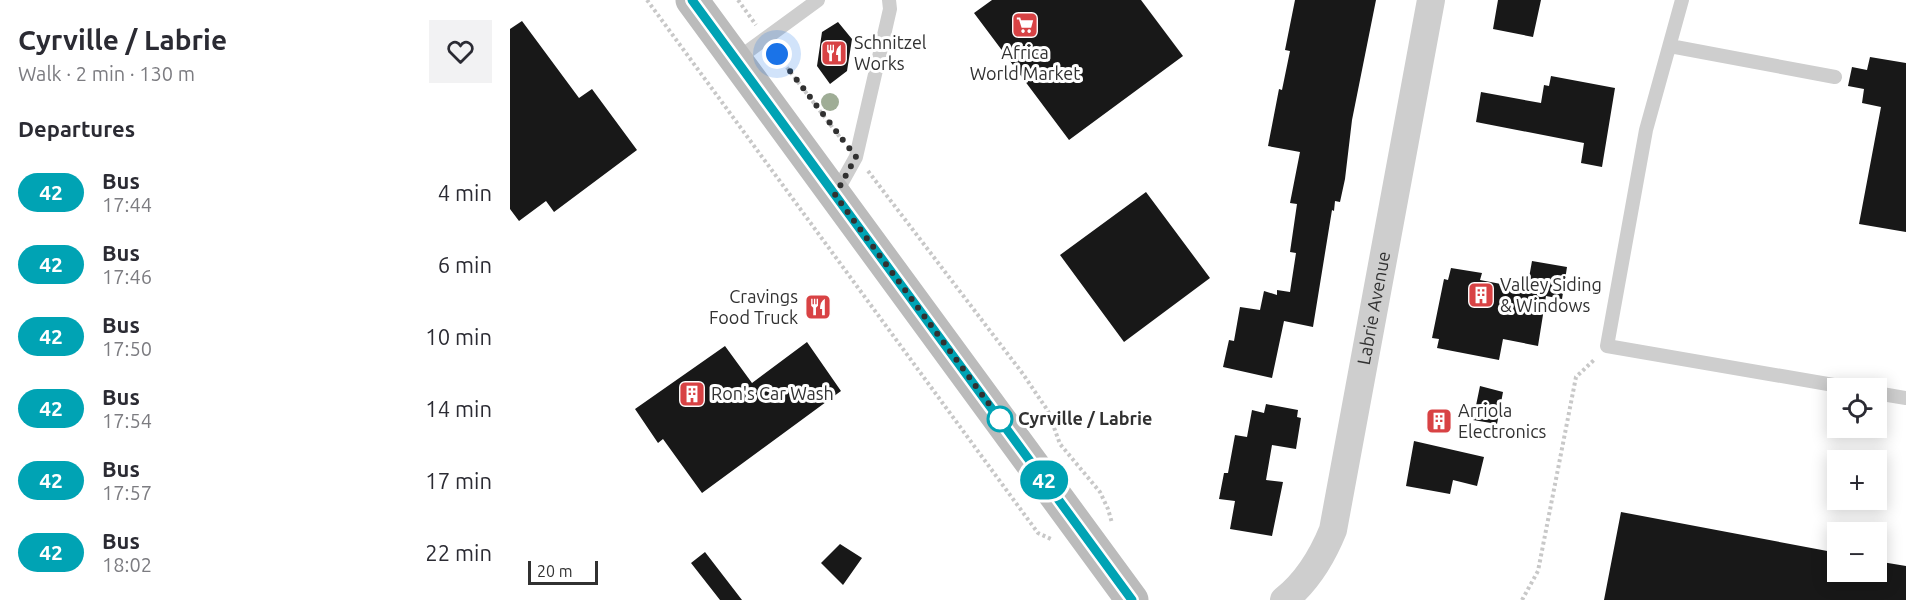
<!DOCTYPE html>
<html lang="en">
<head>
<meta charset="utf-8">
<style>
  :root { --surface:#fff; --page:#f2f2f3; --text:#2b2b33; --muted:#7c7c81 }
  body { margin:0; font-family:Ubuntu,sans-serif; background:var(--page); color:var(--text); height:100vh; display:flex; flex-direction:column; font-size:22px; white-space:nowrap }
  * { box-sizing:border-box; margin:0 }
  p { font-size:20px; color:var(--muted) }
  .icon { flex:none; width:33px; height:33px; fill:none; stroke:currentColor; stroke-width:2; stroke-linecap:round; stroke-linejoin:round }
  .map { position:relative; flex:1; overflow:hidden }
  .side { display:flex; flex-direction:column; background:var(--surface); width:510px }
  .side>* { flex:none }
  .badge { padding:0 12px; border-radius:20px; font-size:21px; line-height:39px }
  .fabs { position:absolute; left:1317px; top:378px; display:grid; gap:12px }
  .fabs a { display:grid; place-items:center; width:60px; height:60px; border-radius:0px; background:var(--surface); box-shadow:0 3px 15px #0003; font-size:30px }
  .scale { position:absolute; left:18px; bottom:15px; width:70px; box-sizing:border-box; padding-left:6px; border:3px solid #313131; border-top:0; font-size:16px; line-height:21px; white-space:nowrap; color:#313131; -webkit-text-stroke:4px #fff; paint-order:stroke }
  .you { position:absolute; width:30px; height:30px; margin:-15px; border:4px solid #fff; border-radius:50%; background:#1a73e8; box-shadow:0 0 0 9px #1a73e833 }
  .map>.badge { position:absolute; translate:-50% -50%; box-shadow:0 0 0 3px #fff }
  h2 { padding:0 18px; font-size:22px; line-height:54px }
  .round { display:grid; place-items:center; flex:none; width:63px; height:63px; border-radius:0px; background:var(--page) }
  .overview { display:flex; align-items:center; justify-content:space-between; height:102px; padding:0 18px }
  h1 { font-size:28px; font-weight:700; line-height:45px }
  ul { padding:0; list-style:none }
  li { display:flex; align-items:center; gap:18px; height:72px; padding:0 18px }
  li div { flex:1 }
  li b { display:block; font-size:22px }
  li em { font-style:normal }
  li .badge { min-width:66px; font-weight:700; text-align:center }
  main { display:flex; flex:1; min-height:0 }
  .map>svg:first-child { display:block }
  .building { fill:#181818 }
  .lines { fill:none; stroke-linecap:round; stroke-linejoin:round }
  .path { stroke:#c8c8c8; stroke-width:4; stroke-dasharray:3 3; stroke-linecap:butt }
  .service { stroke:#cecece; stroke-width:14 }
  .minor { stroke:#cecece; stroke-width:28 }
  .secondary { stroke:#bbb; stroke-width:33 }
  .tree { fill:#9fad96 }
  .line-casing { stroke:#fff; stroke-width:14 }
  .line { stroke:#00a3b4; stroke-width:9 }
  .walk { stroke:#313131; stroke-width:6; stroke-dasharray:0 10.8 }
  .stop-dot { fill:#fff; stroke:#00a3b4; stroke-width:3 }
  .labels { text-anchor:middle; stroke-width:6; stroke-linejoin:round; paint-order:stroke }
  .poi-label { font-size:18px; fill:#313131; stroke:#fff; text-anchor:start }
  .street-label { font-size:18px; fill:#313131; stroke:#fff }
  .stop-label { font-size:18px; font-weight:bold; fill:#313131; stroke:#fff; text-anchor:start }
</style>
</head>
<body>
<main>
<section class="side">
<div class="overview"><div><h1>Cyrville / Labrie</h1><p>Walk · 2 min · 130 m</p></div><a class="round"><svg class="icon" aria-label="heart" viewBox="0 0 24 24"><path d="M12 20l-8-8c-3-5 5-10 8-4 3-6 11-1 8 4z"/></svg></a></div>
<h2>Departures</h2>
<ul>
<li><span class="badge" style="background:#00a3b4;color:#fff">42</span><div><b>Bus</b><p>17:44</p></div><em>4 min</em></li>
<li><span class="badge" style="background:#00a3b4;color:#fff">42</span><div><b>Bus</b><p>17:46</p></div><em>6 min</em></li>
<li><span class="badge" style="background:#00a3b4;color:#fff">42</span><div><b>Bus</b><p>17:50</p></div><em>10 min</em></li>
<li><span class="badge" style="background:#00a3b4;color:#fff">42</span><div><b>Bus</b><p>17:54</p></div><em>14 min</em></li>
<li><span class="badge" style="background:#00a3b4;color:#fff">42</span><div><b>Bus</b><p>17:57</p></div><em>17 min</em></li>
<li><span class="badge" style="background:#00a3b4;color:#fff">42</span><div><b>Bus</b><p>18:02</p></div><em>22 min</em></li>
</ul>
</section>
<div class="map">
<svg width="1396" height="600" viewBox="0 0 1396 600">
  <rect width="100%" height="100%" fill="#fff"/>
  <path class="building" d="M 482,0 L 631,0 L 673,56 L 559,140 L 464,13 Z
    M 785,0 L 866,0 L 842,120 L 835,179 L 830,202 L 825,201 L 824,211 L 822,210 L 803,327 L 774,321 L 762,378 L 713,367 L 719,340 L 724,341 L 730,307 L 750,310 L 754,291 L 767,295 L 767,290 L 780,292 L 786,253 L 780,252 L 787,204 L 780,203 L 790,152 L 758,146 L 769,89 L 772,90 L 780,51 L 775,50 Z
    M 988,0 L 1031,0 L 1023,37 L 983,29 Z
    M 12,21 L 69,98 L 82,89 L 127,150 L 44,212 L 36,201 L 9,221 L 0,209 L 0,29 Z
    M 328,22 L 342,39 L 337,71 L 320,84 L 307,66 L 312,32 Z
    M 1360,57 L 1396,63 L 1396,232 L 1349,224 L 1371,107 L 1352,103 L 1354,89 L 1338,86 L 1342,67 L 1357,70 Z
    M 1041,76 L 1105,88 L 1092,167 L 1071,163 L 1074,143 L 966,122 L 971,92 L 1031,103 L 1034,85 L 1039,86 Z
    M 636,192 L 700,278 L 614,342 L 550,255 Z
    M 1022,261 L 1057,267 L 1052,299 L 1036,296 L 1028,346 L 993,339 L 989,360 L 927,348 L 929,339 L 922,338 L 934,279 L 938,280 L 941,268 L 972,273 L 970,280 L 1017,289 Z
    M 297,342 L 331,391 L 192,493 L 153,439 L 148,443 L 125,409 L 215,346 L 242,383 Z
    M 970,386 L 993,392 L 987,424 L 963,420 Z
    M 756,404 L 788,410 L 787,417 L 791,418 L 786,449 L 762,445 L 756,480 L 773,482 L 762,536 L 720,529 L 725,501 L 709,499 L 714,473 L 718,473 L 725,435 L 737,437 L 742,410 L 754,413 Z
    M 904,441 L 974,457 L 967,486 L 943,480 L 940,494 L 896,486 Z
    M 1111,512 L 1328,553 L 1328,572 L 1366,572 L 1366,561 L 1396,566 L 1396,600 L 1094,600 Z
    M 330,544 L 352,558 L 333,585 L 311,563 Z
    M 195,552 L 232,600 L 210,600 L 181,563 Z"/>
  <g class="lines">
    <path class="path" d="M 137,0 L 514,514 L 528,533 L 541,539
      M 228,0 L 246,25
      M 266,53 L 332,140
      M 358,171 L 513,374 L 538,411 L 550,444 L 590,492 L 598,509 L 602,523
      M 1012,600 L 1028,571 L 1066,377 L 1085,359"/>
    <path class="service" d="M 1172,0 L 1136,130 L 1097,346 L 1341,388
      M 1160,46 L 1325,77
      M 226,60 L 308,0
      M 326,193 L 346,157 L 380,9 L 379,0
      M 1366,393 L 1396,398"/>
    <path class="minor" id="s1" d="M 774,600 C 797,582 812,557 823,530 L 921,0"/>
    <path class="secondary" d="M 182,0 L 622,600"/>
  </g>
  <circle class="tree" cx="320" cy="102" r="9"/>
  <g class="lines">
    <defs>
      <path id="line" d="M 182,0 L 622,600"/>
    </defs>
    <use href="#line" class="line-casing"/>
    <use href="#line" class="line"/>
    <path class="walk" d="M 267,54 L 346,157 L 325,195 L 490,419"/>
  </g>
  <defs>
    <symbol id="supermarket-square" viewBox="-11 -11 22 22"><rect x="-9" y="-9" width="18" height="18" rx="4" fill="#d84244" stroke="#fff"/><path d="M-6-5.5h2.5l.6 2H6L4.5 2H-2.5L-4.4-4H-6ZM-1.5 3.2a1.3 1.3 0 1 0 .1 0ZM3 3.2a1.3 1.3 0 1 0 .1 0Z" fill="#fff"/></symbol>
    <symbol id="restaurant-square" viewBox="-11 -11 22 22"><rect x="-9" y="-9" width="18" height="18" rx="4" fill="#d84244" stroke="#fff"/><path d="M-5-6h1v4h1v-4h1v4h1v-4h1v5L-1.5 .5V6h-2V.5L-5-1ZM5-6V6H3V1.5H1.5Q1.5-4 5-6Z" fill="#fff"/></symbol>
    <symbol id="building-square" viewBox="-11 -11 22 22"><rect x="-9" y="-9" width="18" height="18" rx="4" fill="#d84244" stroke="#fff"/><path d="M-4-6H4V6H1V3H-1V6H-4ZM-2.5-4.3h1.7v1.8h-1.7ZM.8-4.3h1.7v1.8H.8ZM-2.5-1h1.7V.8h-1.7ZM.8-1h1.7V.8H.8Z" fill="#fff"/></symbol>
  </defs>
  <g fill-rule="evenodd">
    <use href="#supermarket-square" x="500" y="10" width="30" height="30"/>
    <use href="#restaurant-square" x="309" y="38" width="30" height="30"/>
    <use href="#building-square" x="956" y="280" width="30" height="30"/>
    <use href="#restaurant-square" x="293" y="292" width="30" height="30"/>
    <use href="#building-square" x="167" y="379" width="30" height="30"/>
    <use href="#building-square" x="914" y="406" width="30" height="30"/>
  </g>
  <circle class="stop-dot" cx="490" cy="419" r="12"/>
  <g class="labels">
    <g class="poi-label">
      <text x="344" y="49">Schnitzel<tspan x="344" dy="21">Works</tspan></text>
      <text x="515" y="59" text-anchor="middle">Africa<tspan x="515" dy="21">World Market</tspan></text>
      <text x="990" y="291">Valley Siding<tspan x="990" dy="21">&amp; Windows</tspan></text>
      <text x="288" y="303" text-anchor="end">Cravings<tspan x="288" dy="21">Food Truck</tspan></text>
      <text x="201" y="400">Ron's Car Wash</text>
      <text x="948" y="417">Arriola<tspan x="948" dy="21">Electronics</tspan></text>
    </g>
    <g class="street-label">
      <text dy="6" stroke="none"><textPath href="#s1" startOffset="312">Labrie Avenue</textPath></text>
    </g>
    <g class="stop-label">
      <text x="508" y="425">Cyrville / Labrie</text>
    </g>
  </g>
</svg>
<div class="fabs">
<a><svg class="icon" aria-label="locate" viewBox="0 0 24 24"><circle cx="12" cy="12" r="6"/><path d="M12 2v4M12 18v4M2 12h4M18 12h4"/></svg></a>
<a>+</a>
<a>−</a>
</div>
<div class="scale">20 m</div>
<div class="you" style="left:267px;top:54px"></div>
<b class="badge" style="left:534px;top:480px;background:#00a3b4;color:#fff">42</b>
</div>
</main>
</body>
</html>
